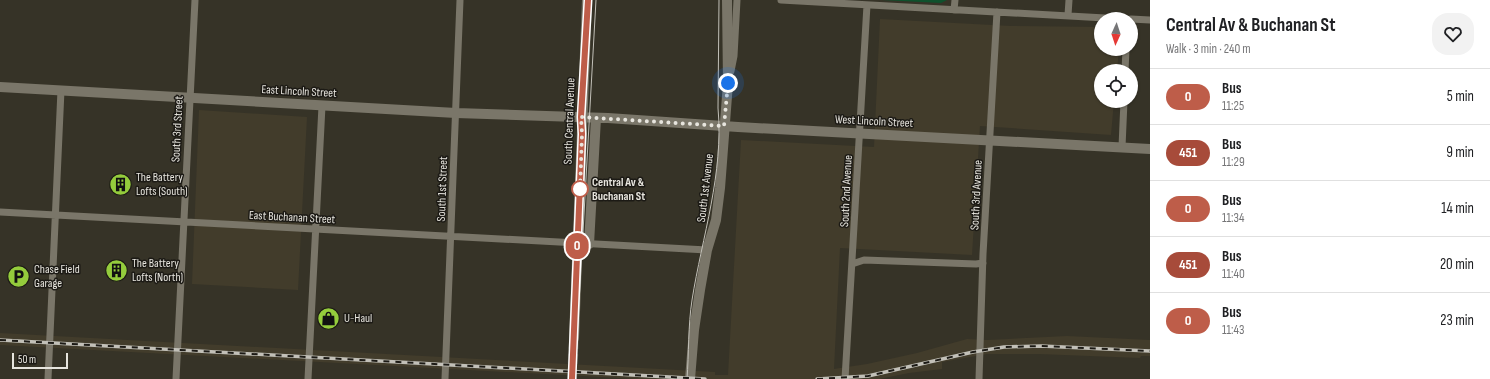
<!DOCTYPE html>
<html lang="en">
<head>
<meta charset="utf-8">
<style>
  :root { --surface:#fff; --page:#f2f2f2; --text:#202124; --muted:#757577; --line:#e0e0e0 }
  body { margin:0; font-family:"Sofia Sans Condensed",sans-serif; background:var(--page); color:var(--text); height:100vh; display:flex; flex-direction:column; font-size:15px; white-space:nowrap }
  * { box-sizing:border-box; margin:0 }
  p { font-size:13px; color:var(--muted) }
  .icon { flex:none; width:22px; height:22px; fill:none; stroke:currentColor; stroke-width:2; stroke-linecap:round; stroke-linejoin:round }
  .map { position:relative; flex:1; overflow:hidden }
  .side { display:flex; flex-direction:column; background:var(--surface); width:340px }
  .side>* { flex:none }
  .badge { padding:0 8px; border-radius:13px; font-size:14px; line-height:26px }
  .needle { width:26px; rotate:183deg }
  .controls { position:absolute; left:1094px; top:12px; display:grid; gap:8px }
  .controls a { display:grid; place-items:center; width:44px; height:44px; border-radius:50%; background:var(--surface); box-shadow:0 1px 3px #0004; font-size:20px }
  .scale { position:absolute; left:12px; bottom:10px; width:56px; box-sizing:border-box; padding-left:4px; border:2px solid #e7e5de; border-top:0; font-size:11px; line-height:14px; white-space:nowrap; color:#e7e5de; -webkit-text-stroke:3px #1c1a15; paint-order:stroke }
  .you { position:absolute; width:20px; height:20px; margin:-10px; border:3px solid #fff; border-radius:50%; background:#1a73e8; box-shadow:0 0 0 6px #1a73e833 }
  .map>.badge { position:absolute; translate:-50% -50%; box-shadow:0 0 0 2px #fff }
  .round { display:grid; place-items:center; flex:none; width:42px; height:42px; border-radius:16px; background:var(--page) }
  .summary { display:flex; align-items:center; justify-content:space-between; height:68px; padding:0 16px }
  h1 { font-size:19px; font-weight:700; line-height:30px }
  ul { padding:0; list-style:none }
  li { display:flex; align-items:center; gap:12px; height:56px; padding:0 16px; border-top:1px solid var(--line) }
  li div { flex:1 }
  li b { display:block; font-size:15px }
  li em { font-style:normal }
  li .badge { min-width:44px; font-weight:700; text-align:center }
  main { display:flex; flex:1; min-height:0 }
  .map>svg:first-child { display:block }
  .built { fill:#423c2b }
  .green { fill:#0f512d }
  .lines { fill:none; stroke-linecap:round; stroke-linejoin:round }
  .secondary-tunnel { stroke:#514e42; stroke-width:10; stroke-dasharray:10 5; stroke-linecap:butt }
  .minor { stroke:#7a7669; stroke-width:7 }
  .secondary { stroke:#7a7669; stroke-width:10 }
  .tram { stroke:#c2c0b8; stroke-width:1 }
  .rail-casing { stroke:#c2c0b8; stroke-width:3.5 }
  .rail { stroke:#1c1a15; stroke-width:2; stroke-dasharray:6; stroke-linecap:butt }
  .line-casing { stroke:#fff; stroke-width:9 }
  .line { stroke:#be5d49; stroke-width:6 }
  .walk { stroke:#e7e5de; stroke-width:4; stroke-dasharray:0 7.2 }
  .stop-dot { fill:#fff; stroke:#be5d49; stroke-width:2 }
  .labels { text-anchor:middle; stroke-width:3; stroke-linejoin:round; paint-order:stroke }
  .street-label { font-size:12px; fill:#e7e5de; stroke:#1c1a15 }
  .poi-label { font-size:12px; fill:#e7e5de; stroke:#1c1a15; text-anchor:start }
  .stop-label { font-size:12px; font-weight:bold; fill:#e7e5de; stroke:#1c1a15; text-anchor:start }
</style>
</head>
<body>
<main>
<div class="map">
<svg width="1150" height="379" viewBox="0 0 1150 379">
  <rect width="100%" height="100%" fill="#363327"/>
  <path class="built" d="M 880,19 L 1011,26 L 1101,27 L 1101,49 L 1119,49 L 1117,71 L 1101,71 L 1101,101 L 1114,101 L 1111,135 L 980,126 L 972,255 L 840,248 L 834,369 L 867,364 L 917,353 L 967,339 L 987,340 L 1067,336 L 1150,340 L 1150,356 L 1141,356 L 1140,358 L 1039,354 L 987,354 L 942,362 L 942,369 L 909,373 L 879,379 L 638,379 L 0,345 L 0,333 L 715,372 L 715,375 L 728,375 L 741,140 L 874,147 Z
    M 199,110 L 307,117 L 298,290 L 192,284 Z"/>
  <path class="green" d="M 882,0 L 947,0 L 941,3 Z"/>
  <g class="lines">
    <path class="secondary-tunnel" d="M 572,379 L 574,338"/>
    <path class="minor" d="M 781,0 L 1123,19
      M 954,10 L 955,0
      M 1068,15 L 1069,0
      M 1131,19 L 1150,20
      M 731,71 L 734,56 L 737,0
      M 1125,71 L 1126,49
      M 1122,147 L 1124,101
      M 0,212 L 707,250
      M 852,264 L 864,260 L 976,264 L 983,263
      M 48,379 L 61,90
      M 176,379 L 195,0
      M 308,379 L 322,106
      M 445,379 L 460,0
      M 845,379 L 867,5
      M 979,379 L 983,254 L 997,12"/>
    <path class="secondary" d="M 0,87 L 456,113 L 608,118 L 738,127 L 1150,149
      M 589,244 L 596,118
      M 574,338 L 587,0
      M 690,379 L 694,330 L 700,290 L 707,250 L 716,220 L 720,188 L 728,83 L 727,0"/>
    <path class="tram" d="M 577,339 L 596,0
      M 687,379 C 689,353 688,326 692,300 C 702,237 724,173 718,108 L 719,0"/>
    <defs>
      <path id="rail" d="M 0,340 L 705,379
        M 817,379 L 868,376 L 973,352 L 1004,347 L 1041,346 L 1150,351"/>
    </defs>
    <use href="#rail" class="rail-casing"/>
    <use href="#rail" class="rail"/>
  </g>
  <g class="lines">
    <defs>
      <path id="line" d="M 572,379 L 582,134 L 581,117 L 588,0"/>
    </defs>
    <use href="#line" class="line-casing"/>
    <use href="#line" class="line"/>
    <path class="walk" d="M 580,189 L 580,192 L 582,134 L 581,117 L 724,126 L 728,83"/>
  </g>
  <defs>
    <symbol id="building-disc" viewBox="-11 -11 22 22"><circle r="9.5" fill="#94cc3c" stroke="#1c1a15"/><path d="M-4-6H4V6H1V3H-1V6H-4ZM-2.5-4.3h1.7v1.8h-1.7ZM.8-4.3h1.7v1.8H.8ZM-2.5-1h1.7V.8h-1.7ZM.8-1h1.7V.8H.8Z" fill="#111"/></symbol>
    <symbol id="parking-disc" viewBox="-11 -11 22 22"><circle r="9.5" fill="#94cc3c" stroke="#1c1a15"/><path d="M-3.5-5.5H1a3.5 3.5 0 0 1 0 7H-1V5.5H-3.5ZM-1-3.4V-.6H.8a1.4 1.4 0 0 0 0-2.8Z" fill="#111"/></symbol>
    <symbol id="shop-disc" viewBox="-11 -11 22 22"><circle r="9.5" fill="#94cc3c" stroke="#1c1a15"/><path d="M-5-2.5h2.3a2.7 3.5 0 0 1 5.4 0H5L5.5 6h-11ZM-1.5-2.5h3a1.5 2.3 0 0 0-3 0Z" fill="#111"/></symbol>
  </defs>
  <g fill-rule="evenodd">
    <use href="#building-disc" x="108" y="172" width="25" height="25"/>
    <use href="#building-disc" x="104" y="258" width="25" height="25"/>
    <use href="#parking-disc" x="6" y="264" width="25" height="25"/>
    <use href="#shop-disc" x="316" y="306" width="25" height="25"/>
  </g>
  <circle class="stop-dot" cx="580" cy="189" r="8"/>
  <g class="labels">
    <g class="street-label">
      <text transform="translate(299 91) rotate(3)" y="4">East Lincoln Street</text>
      <text transform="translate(569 121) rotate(-88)" y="4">South Central Avenue</text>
      <text transform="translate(874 121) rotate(3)" y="4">West Lincoln Street</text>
      <text transform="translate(177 129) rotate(-87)" y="4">South 3rd Street</text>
      <text transform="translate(705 188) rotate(-83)" y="4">South 1st Avenue</text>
      <text transform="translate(442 189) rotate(-88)" y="4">South 1st Street</text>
      <text transform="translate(846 191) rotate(-87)" y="4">South 2nd Avenue</text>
      <text transform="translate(976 195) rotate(-87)" y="4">South 3rd Avenue</text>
      <text transform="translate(292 217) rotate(3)" y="4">East Buchanan Street</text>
    </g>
    <g class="poi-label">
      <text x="136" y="181">The Battery<tspan x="136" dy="14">Lofts (South)</tspan></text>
      <text x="132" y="267">The Battery<tspan x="132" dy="14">Lofts (North)</tspan></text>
      <text x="34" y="273">Chase Field<tspan x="34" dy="14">Garage</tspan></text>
      <text x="344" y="322">U-Haul</text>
    </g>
    <g class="stop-label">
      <text x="592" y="186">Central Av &amp;<tspan x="592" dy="14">Buchanan St</tspan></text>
    </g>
  </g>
</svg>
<div class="controls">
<a><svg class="needle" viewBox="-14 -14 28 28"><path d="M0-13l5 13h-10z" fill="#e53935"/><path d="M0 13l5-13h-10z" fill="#757577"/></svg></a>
<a><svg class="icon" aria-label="locate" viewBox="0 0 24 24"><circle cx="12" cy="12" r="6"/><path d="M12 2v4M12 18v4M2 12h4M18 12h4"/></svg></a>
</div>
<div class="scale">50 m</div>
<div class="you" style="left:728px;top:83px"></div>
<b class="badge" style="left:577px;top:246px;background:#be5d49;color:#fff">0</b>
</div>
<section class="side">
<div class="summary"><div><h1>Central Av &amp; Buchanan St</h1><p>Walk · 3 min · 240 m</p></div><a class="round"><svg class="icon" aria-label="heart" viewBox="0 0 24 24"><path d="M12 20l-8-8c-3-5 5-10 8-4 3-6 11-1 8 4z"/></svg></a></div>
<ul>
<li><span class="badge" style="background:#be5d49;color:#fff">0</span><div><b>Bus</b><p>11:25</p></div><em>5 min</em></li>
<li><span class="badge" style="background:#a74b3a;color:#fff">451</span><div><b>Bus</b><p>11:29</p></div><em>9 min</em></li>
<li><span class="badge" style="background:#be5d49;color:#fff">0</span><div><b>Bus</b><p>11:34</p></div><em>14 min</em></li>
<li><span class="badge" style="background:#a74b3a;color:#fff">451</span><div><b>Bus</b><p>11:40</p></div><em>20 min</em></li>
<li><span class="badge" style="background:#be5d49;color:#fff">0</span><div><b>Bus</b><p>11:43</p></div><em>23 min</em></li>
</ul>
</section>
</main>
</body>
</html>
